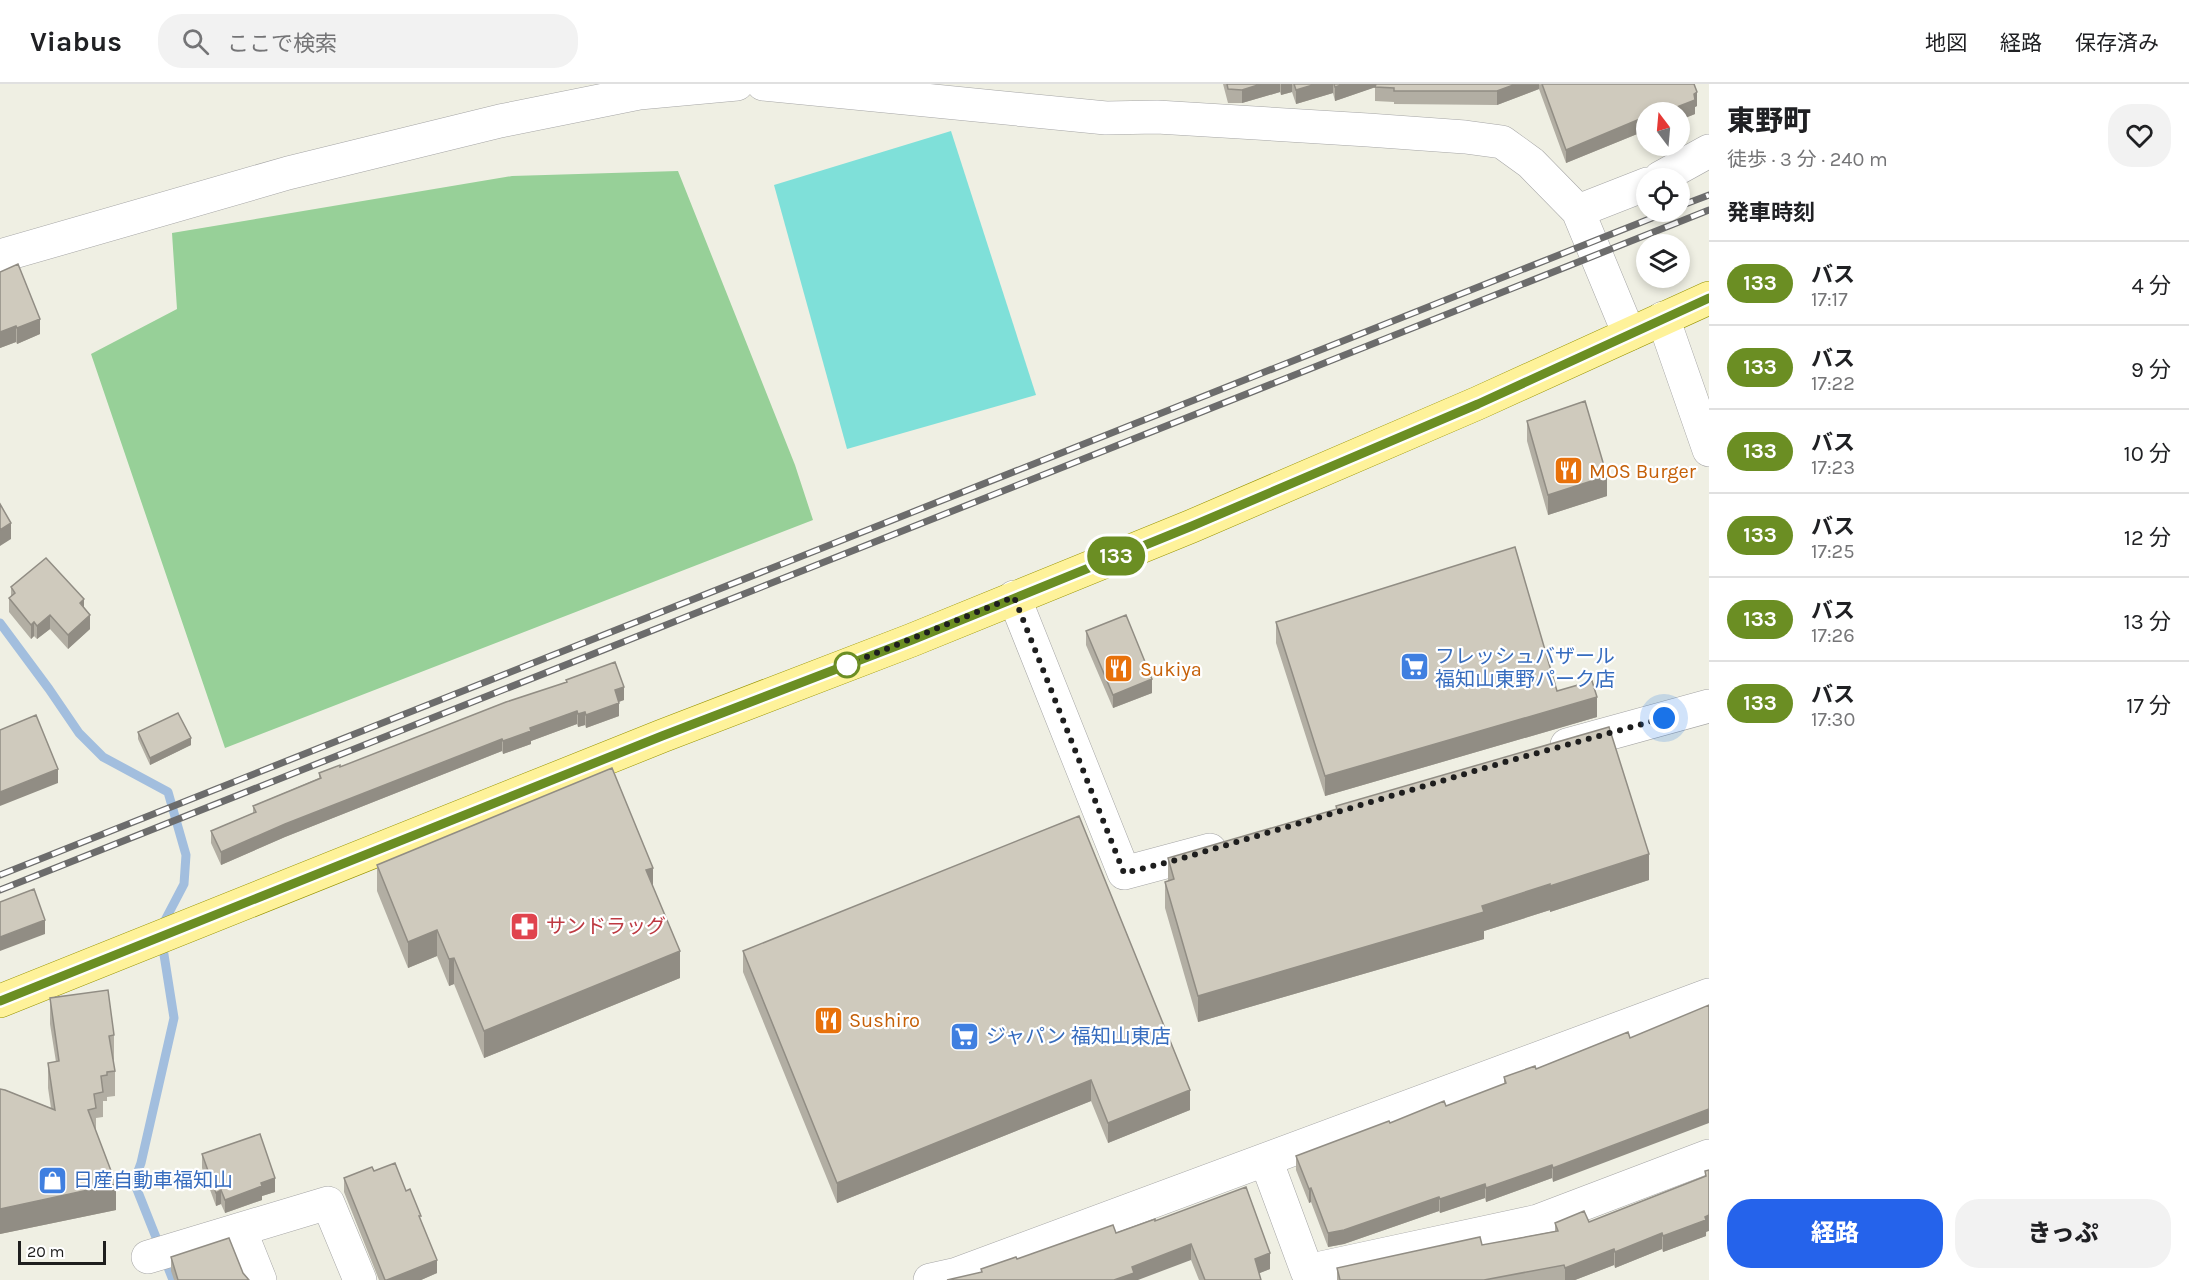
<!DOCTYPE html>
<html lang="ja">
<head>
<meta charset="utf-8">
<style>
  :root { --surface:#fff; --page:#f2f2f2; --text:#202124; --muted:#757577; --line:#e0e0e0; --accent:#2563eb }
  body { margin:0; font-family:Karla,"Noto Sans JP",sans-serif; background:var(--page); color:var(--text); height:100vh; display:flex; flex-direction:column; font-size:22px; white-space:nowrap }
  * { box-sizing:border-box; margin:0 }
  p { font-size:20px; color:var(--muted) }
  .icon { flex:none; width:33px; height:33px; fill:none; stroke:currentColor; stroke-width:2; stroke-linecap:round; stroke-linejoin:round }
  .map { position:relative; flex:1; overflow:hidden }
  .drawer { display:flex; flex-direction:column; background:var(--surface); width:480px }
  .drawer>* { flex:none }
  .badge { padding:0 12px; border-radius:20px; font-size:21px; line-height:39px }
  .needle { width:39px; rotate:344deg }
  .controls { position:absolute; left:1636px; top:18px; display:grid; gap:12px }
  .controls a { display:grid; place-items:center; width:54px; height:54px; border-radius:50%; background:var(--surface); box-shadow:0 3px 9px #0003; font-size:30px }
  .scale { position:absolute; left:18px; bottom:15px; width:88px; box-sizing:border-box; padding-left:6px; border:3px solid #1e1e1e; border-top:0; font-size:16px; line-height:21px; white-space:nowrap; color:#1e1e1e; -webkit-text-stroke:4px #fff; paint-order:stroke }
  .you { position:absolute; width:30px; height:30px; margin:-15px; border:4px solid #fff; border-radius:50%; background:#1a73e8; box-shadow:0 0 0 9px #1a73e833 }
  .map>.badge { position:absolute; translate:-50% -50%; box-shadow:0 0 0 3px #fff }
  h2 { padding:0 18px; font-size:22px; line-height:54px }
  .round { display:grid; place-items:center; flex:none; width:63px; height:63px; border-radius:24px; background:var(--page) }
  .summary { display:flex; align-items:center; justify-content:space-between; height:102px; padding:0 18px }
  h1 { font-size:28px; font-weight:800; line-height:45px }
  .action { display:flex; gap:12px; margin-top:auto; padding:12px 18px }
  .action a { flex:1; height:69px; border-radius:24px; background:var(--accent); color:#fff; font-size:24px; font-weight:800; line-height:69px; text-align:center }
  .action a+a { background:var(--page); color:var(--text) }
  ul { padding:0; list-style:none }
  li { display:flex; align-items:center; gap:18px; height:84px; padding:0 18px; border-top:2px solid var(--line) }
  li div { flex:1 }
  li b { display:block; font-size:22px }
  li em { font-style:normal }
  li .badge { min-width:66px; font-weight:700; text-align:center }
  header { display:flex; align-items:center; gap:36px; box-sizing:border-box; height:84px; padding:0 30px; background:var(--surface); border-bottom:2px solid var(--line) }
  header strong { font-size:28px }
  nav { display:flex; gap:33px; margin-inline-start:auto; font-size:21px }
  .search { width:420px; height:54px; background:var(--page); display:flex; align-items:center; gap:15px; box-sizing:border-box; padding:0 21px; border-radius:24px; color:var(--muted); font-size:22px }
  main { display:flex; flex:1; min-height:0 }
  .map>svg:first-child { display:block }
  .forest { fill:#97d098 }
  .pitch { fill:#7fe0d9 }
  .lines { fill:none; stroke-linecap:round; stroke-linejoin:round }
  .stream { stroke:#a2bede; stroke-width:9 }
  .minor-casing { stroke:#a5a5a5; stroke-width:34 }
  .major-casing { stroke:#979400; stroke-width:34 }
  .minor { stroke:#fff; stroke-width:33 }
  .major { stroke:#fef29a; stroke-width:33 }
  .rail-casing { stroke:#6c6c6c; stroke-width:7 }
  .rail { stroke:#fff; stroke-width:4.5; stroke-dasharray:14; stroke-linecap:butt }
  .wall { fill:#b2aea3 }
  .shaded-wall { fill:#918d84 }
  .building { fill:#cfcabd; stroke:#918d84; stroke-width:1.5 }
  .line-casing { stroke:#fff; stroke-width:14 }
  .line { stroke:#6b8e23; stroke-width:9 }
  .walk { stroke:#1e1e1e; stroke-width:6; stroke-dasharray:0 10.8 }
  .stop-dot { fill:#fff; stroke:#6b8e23; stroke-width:3 }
  .labels { text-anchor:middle; stroke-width:4.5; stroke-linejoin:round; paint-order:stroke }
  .food-label { font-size:20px; fill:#c56008; stroke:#fff; text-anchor:start }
  .shop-label { font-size:20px; fill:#366cbe; stroke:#fff; text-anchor:start }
  .health-label { font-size:20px; fill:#be3a42; stroke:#fff; text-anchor:start }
</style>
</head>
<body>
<header>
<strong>Viabus</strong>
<div class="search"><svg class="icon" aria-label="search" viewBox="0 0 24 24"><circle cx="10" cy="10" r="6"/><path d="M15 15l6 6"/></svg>ここで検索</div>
<nav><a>地図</a><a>経路</a><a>保存済み</a></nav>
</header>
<main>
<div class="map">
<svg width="1709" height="1196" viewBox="0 0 1709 1196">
  <rect width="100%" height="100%" fill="#efefe3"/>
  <path class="forest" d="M 678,87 L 795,381 L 813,436 L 225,664 L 91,270 L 177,225 L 172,149 L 512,92 Z"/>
  <path class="pitch" d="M 951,47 L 1036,311 L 847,365 L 774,101 Z"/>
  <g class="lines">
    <path class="stream" d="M 0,539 L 49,605 L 79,649 L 103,673 L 168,708 L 186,771 L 184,800 L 162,842
      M 162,858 L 174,934 L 141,1079 L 134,1098 L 173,1196"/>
    <defs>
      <path id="minor" d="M 763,0 L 1106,34 L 1157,33 L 1368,46 L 1465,53 L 1502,58 L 1531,79 L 1578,127 L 1629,250
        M 1660,94 L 1709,67
        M 1578,127 L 1647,100
        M 0,172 L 288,89 L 500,37 L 639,9 L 737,0
        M 1663,234 L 1709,366
        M 1014,513 L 1124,789 L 1210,766
        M 1567,661 L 1709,622
        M 1266,1076 L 1307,1187 L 1538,1137 L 1709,1072
        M 240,1146 L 260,1196
        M 148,1173 L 328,1119 L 360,1196
        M 930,1196 L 957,1190 L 1709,911"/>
      <path id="major" d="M 0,917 L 662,652 L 912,556 L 1192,442 L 1478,319 L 1709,214"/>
    </defs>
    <use href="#minor" class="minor-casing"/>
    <use href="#major" class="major-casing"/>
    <use href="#minor" class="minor"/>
    <use href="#major" class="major"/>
    <defs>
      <path id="rail" d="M 1680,122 L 1709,111
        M 0,791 L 1667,128
        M 0,806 L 1709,126"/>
    </defs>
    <use href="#rail" class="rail-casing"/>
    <use href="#rail" class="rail"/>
  </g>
  <path class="wall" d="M 1223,0 L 1694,0 L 1697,22 L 1695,23 L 1695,30 L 1680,36 L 1680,28 L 1647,28 L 1647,46 L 1566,79 L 1539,5 L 1497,21 L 1394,20 L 1394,18 L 1375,17 L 1375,3 L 1335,17 L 1333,9 L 1296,20 L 1292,8 L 1281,11 L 1280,8 L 1242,19 L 1228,19 Z
    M 0,188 L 40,250 L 17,260 L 16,258 L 0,264 Z
    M 1527,337 L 1607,412 L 1548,431 L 1527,357 Z
    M 11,503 L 84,523 L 90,545 L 68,565 L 50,545 L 37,555 L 34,552 L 31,555 L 9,528 L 9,514 L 11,513 Z
    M 1276,538 L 1557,607 L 1597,633 L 1325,712 L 1276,559 Z
    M 1086,547 L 1152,609 L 1113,624 L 1086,561 Z
    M 566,596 L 624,616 L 619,618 L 619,632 L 586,644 L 585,641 L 578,643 L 577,640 L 531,657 L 531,660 L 503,670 L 502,667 L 285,753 L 221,781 L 211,759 L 211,747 L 253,729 L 253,722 L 319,694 L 319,689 L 340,683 L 566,598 Z
    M 138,648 L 191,661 L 150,681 L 138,655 Z
    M 1336,722 L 1649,796 L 1550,828 L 1550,826 L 1484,847 L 1484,855 L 1198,938 L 1165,824 L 1165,798 L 1168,797 L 1168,774 L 1336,725 Z
    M 377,781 L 653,803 L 680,894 L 484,974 L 454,900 L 449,902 L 437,872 L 408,884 L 377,807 Z
    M 743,867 L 1190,1026 L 1108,1059 L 1091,1017 L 837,1119 L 743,888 Z
    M 50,914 L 114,951 L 114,976 L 113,976 L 115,987 L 115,1012 L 107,1013 L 107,1017 L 103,1017 L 103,1033 L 96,1034 L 96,1048 L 116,1126 L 0,1150 L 0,1005 L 51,1024 L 48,1004 L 48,979 L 56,978 L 50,940 Z
    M 1628,948 L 1553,1098 L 1552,1094 L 1486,1118 L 1485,1114 L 1440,1129 L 1439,1127 L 1344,1160 L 1328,1163 L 1311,1118 L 1309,1119 L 1296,1086 L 1296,1072 L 1390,1039 L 1446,1022 L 1504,1000 L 1504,993 L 1536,985 Z
    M 202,1070 L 275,1108 L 262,1112 L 262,1116 L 225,1129 L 221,1120 L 216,1122 L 202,1084 Z
    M 1709,1086 L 1706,1152 L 1663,1168 L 1662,1165 L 1615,1184 L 1614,1181 L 1575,1196 L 1337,1196 L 1337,1184 L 1482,1161 L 1555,1147 L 1555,1139 L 1589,1138 L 1705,1092 L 1705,1087 Z
    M 374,1087 L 406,1107 L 421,1138 L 437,1189 L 421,1196 L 379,1196 L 344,1108 L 344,1094 Z
    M 1155,1137 L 1270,1185 L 1259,1189 L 1261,1196 L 1199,1196 L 1191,1176 L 981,1188 L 981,1185 L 1116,1149 Z
    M 171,1173 L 243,1189 L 249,1196 L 174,1196 L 171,1187 Z"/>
  <path class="shaded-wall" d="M 1261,0 L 1280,0 L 1280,8 L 1242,19 L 1242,6 Z
    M 1281,0 L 1292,0 L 1292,8 L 1281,11 Z
    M 1316,0 L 1333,0 L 1333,9 L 1296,20 L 1296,6 Z
    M 1344,0 L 1376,0 L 1376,3 L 1335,17 L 1335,3 Z
    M 1516,0 L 1539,0 L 1539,5 L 1497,21 L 1497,7 Z
    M 1697,8 L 1697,22 L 1695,23 L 1695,30 L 1680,36 L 1680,28 L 1664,28 Z
    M 1647,32 L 1647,46 L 1566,79 L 1566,66 Z
    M 40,235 L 40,250 L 17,260 L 17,244 Z
    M 16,242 L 16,258 L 0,264 L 0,248 Z
    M 1607,392 L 1607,412 L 1548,431 L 1548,411 Z
    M 11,439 L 11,455 L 0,462 L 0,446 Z
    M 84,515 L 84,529 L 80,519 Z
    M 50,531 L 50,545 L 37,555 L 37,542 Z
    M 90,531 L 90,545 L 68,565 L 68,551 Z
    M 34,538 L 34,552 L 31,555 L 31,541 Z
    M 1152,595 L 1152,609 L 1113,624 L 1113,611 Z
    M 624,603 L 624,616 L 615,619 L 615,606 Z
    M 1597,613 L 1597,633 L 1325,712 L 1325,692 Z
    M 619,619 L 619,632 L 586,644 L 586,631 Z
    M 577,627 L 577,640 L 531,657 L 531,660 L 503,670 L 503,657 L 530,644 Z
    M 585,628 L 585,641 L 578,643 L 578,630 Z
    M 191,654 L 191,661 L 150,681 L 150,674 Z
    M 502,655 L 502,667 L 285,753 L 221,781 L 221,768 L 285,740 Z
    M 58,685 L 58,699 L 0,722 L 0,708 Z
    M 1649,770 L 1649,796 L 1550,828 L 1550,802 Z
    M 653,784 L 653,810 L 646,786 Z
    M 1550,800 L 1550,826 L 1484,847 L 1484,855 L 1198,938 L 1198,912 Z
    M 45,836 L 45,850 L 0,867 L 0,853 Z
    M 437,846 L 437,872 L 408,884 L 408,858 Z
    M 680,867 L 680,894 L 484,974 L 484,947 Z
    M 454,874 L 454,900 L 449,902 L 449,875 Z
    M 1091,996 L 1091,1017 L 837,1119 L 837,1099 Z
    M 1190,1006 L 1190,1026 L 1108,1059 L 1108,1039 Z
    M 1709,1025 L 1709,1039 L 1553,1098 L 1553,1084 Z
    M 1552,1081 L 1552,1094 L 1486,1118 L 1486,1104 Z
    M 275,1094 L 275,1108 L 262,1112 L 262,1116 L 225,1129 L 225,1116 L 261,1099 Z
    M 116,1100 L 116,1126 L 0,1150 L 0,1125 Z
    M 1485,1100 L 1485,1114 L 1440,1129 L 1440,1115 Z
    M 1311,1104 L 1311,1118 L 1309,1119 L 1309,1105 Z
    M 221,1106 L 221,1120 L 216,1122 L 216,1109 Z
    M 1439,1113 L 1439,1127 L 1344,1160 L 1328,1163 L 1328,1149 Z
    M 1709,1131 L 1709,1147 L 1706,1148 L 1706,1152 L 1663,1168 L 1663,1152 Z
    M 1662,1149 L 1662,1165 L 1615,1184 L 1615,1168 Z
    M 1191,1160 L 1191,1176 L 1138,1196 L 1114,1196 L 1132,1183 Z
    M 1614,1165 L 1614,1181 L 1575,1196 L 1565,1196 L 1565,1184 Z
    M 1270,1169 L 1270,1185 L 1255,1191 L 1255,1175 Z
    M 437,1176 L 437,1189 L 421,1196 L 387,1196 Z"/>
  <path class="building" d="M 1227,0 L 1261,0 L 1242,6 L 1228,5 Z
    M 1294,0 L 1316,0 L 1296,6 Z
    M 1334,0 L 1344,0 L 1335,3 Z
    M 1376,0 L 1516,0 L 1497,7 L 1394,7 L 1394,4 L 1375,3 Z
    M 1542,0 L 1694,0 L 1697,8 L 1694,10 L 1695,16 L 1664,28 L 1647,28 L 1647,32 L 1566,66 Z
    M 18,180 L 40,235 L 17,244 L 16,242 L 0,248 L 0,188 Z
    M 1585,317 L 1607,392 L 1548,411 L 1527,337 Z
    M 0,420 L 11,439 L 0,446 Z
    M 1515,463 L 1557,607 L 1592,597 L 1597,613 L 1325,692 L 1276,538 Z
    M 46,474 L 84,515 L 80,519 L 90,531 L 68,551 L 50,531 L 37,542 L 34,538 L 31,541 L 9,514 L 15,509 L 11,503 Z
    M 1126,531 L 1152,595 L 1113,611 L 1086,547 Z
    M 615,578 L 624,603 L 615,606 L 619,619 L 586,631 L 585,628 L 578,630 L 577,627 L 530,644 L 531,647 L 503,657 L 502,655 L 285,740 L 221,768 L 211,747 L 256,728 L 253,722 L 321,694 L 319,689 L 340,681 L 340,683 L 506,618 L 567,598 L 566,596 Z
    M 178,629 L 191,654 L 150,674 L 138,648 Z
    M 36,631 L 58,685 L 0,708 L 0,646 Z
    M 1609,643 L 1649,770 L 1550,802 L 1550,800 L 1482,822 L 1484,828 L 1198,912 L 1165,798 L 1174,795 L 1168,774 L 1337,725 L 1336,722 Z
    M 612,684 L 653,784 L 646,786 L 680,867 L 484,947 L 454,874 L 449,875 L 437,846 L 408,858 L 377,781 Z
    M 1079,732 L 1190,1006 L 1108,1039 L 1091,996 L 837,1099 L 743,867 Z
    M 34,805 L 45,836 L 0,853 L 0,818 Z
    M 108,906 L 114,951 L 109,952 L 115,987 L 107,988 L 107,991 L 101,992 L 103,1008 L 94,1010 L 96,1024 L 88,1026 L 116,1100 L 0,1125 L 0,1005 L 5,1006 L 55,1026 L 48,979 L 59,977 L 50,914 Z
    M 1709,921 L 1709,1025 L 1553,1084 L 1552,1081 L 1486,1104 L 1485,1100 L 1440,1115 L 1439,1113 L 1344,1146 L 1328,1149 L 1311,1104 L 1309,1105 L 1296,1072 L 1389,1037 L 1390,1039 L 1444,1017 L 1446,1022 L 1506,999 L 1504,993 L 1535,982 L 1536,985 L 1628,948 L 1630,954 Z
    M 260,1050 L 275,1094 L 261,1099 L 262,1102 L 225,1116 L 221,1106 L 216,1109 L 202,1070 Z
    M 395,1079 L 406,1107 L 410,1105 L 421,1132 L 419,1132 L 437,1176 L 387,1196 L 385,1196 L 344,1094 L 372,1083 L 374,1087 Z
    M 1709,1086 L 1709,1131 L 1705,1133 L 1706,1136 L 1663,1152 L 1662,1149 L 1615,1168 L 1614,1165 L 1565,1184 L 1564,1181 L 1484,1196 L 1340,1196 L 1337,1184 L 1480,1153 L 1482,1161 L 1558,1147 L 1555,1139 L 1584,1127 L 1589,1138 L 1706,1092 L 1705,1087 Z
    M 1246,1103 L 1270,1169 L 1255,1175 L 1261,1196 L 1205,1196 L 1191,1160 L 1132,1183 L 1134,1189 L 1114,1196 L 947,1196 L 982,1188 L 981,1185 L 1016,1173 L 1017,1175 L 1113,1141 L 1116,1149 L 1155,1135 L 1155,1137 Z
    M 229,1154 L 243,1189 L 249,1196 L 178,1196 L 171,1173 Z"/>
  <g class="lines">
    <defs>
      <path id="line" d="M 0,917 L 662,652 L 912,556 L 1192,442 L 1478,320 L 1709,214"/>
    </defs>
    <use href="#line" class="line-casing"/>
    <use href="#line" class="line"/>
    <path class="walk" d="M 847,581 L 1014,513 L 1124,789 L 1173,777 L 1505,678 L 1664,634"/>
  </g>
  <defs>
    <symbol id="restaurant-square" viewBox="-11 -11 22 22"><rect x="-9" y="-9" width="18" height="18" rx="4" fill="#e8710a" stroke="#fff"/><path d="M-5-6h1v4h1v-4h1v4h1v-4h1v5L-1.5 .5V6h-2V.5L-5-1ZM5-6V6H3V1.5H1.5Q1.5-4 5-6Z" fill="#fff"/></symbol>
    <symbol id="supermarket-square" viewBox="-11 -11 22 22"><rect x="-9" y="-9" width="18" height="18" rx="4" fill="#3f7fe0" stroke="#fff"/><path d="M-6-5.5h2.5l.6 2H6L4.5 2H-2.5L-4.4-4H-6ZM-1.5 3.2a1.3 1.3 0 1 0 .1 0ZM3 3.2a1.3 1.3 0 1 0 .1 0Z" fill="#fff"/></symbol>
    <symbol id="pharmacy-square" viewBox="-11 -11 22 22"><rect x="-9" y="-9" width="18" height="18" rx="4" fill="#e0444e" stroke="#fff"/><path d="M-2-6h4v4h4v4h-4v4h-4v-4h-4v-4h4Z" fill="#fff"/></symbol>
    <symbol id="shop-square" viewBox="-11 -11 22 22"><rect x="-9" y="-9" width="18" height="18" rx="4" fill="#3f7fe0" stroke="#fff"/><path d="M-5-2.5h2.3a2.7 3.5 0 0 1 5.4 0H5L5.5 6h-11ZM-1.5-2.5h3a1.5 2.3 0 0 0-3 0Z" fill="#fff"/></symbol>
  </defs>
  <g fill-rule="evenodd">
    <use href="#restaurant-square" x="1552" y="370" width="33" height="33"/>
    <use href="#supermarket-square" x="1398" y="566" width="33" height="33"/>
    <use href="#restaurant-square" x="1102" y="568" width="33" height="33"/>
    <use href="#pharmacy-square" x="508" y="826" width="33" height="33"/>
    <use href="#restaurant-square" x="812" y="920" width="33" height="33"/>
    <use href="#supermarket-square" x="948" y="936" width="33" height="33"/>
    <use href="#shop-square" x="36" y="1080" width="33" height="33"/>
  </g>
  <circle class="stop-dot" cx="847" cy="581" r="12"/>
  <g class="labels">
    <g class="food-label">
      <text x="1589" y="394">MOS Burger</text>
      <text x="1140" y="592">Sukiya</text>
      <text x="849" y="943">Sushiro</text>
    </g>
    <g class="shop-label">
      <text x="1435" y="579">フレッシュバザール<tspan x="1435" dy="23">福知山東野パーク店</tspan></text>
      <text x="986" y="959">ジャパン 福知山東店</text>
      <text x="73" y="1103">日産自動車福知山</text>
    </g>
    <g class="health-label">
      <text x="546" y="849">サンドラッグ</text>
    </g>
  </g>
</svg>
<div class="controls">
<a><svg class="needle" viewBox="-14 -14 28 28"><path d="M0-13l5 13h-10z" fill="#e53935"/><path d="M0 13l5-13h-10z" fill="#757577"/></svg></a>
<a><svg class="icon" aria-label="locate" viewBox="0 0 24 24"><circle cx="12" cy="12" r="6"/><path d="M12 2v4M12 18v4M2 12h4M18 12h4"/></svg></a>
<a><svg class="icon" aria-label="layers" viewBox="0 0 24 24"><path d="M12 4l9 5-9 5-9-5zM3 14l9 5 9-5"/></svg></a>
</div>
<div class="scale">20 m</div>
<div class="you" style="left:1664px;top:634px"></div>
<b class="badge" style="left:1116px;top:472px;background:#6b8e23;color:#fff">133</b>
</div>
<section class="drawer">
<div class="summary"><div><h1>東野町</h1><p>徒歩 · 3 分 · 240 m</p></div><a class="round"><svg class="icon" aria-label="heart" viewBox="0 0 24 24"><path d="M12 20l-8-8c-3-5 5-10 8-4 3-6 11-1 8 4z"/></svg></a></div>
<h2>発車時刻</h2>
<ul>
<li><span class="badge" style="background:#6b8e23;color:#fff">133</span><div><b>バス</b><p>17:17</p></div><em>4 分</em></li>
<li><span class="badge" style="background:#6b8e23;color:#fff">133</span><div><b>バス</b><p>17:22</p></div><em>9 分</em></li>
<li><span class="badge" style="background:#6b8e23;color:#fff">133</span><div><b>バス</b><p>17:23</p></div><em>10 分</em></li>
<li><span class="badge" style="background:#6b8e23;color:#fff">133</span><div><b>バス</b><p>17:25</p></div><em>12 分</em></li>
<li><span class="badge" style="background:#6b8e23;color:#fff">133</span><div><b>バス</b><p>17:26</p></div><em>13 分</em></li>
<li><span class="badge" style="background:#6b8e23;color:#fff">133</span><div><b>バス</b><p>17:30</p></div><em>17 分</em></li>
</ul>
<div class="action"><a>経路</a><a>きっぷ</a></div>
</section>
</main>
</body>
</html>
